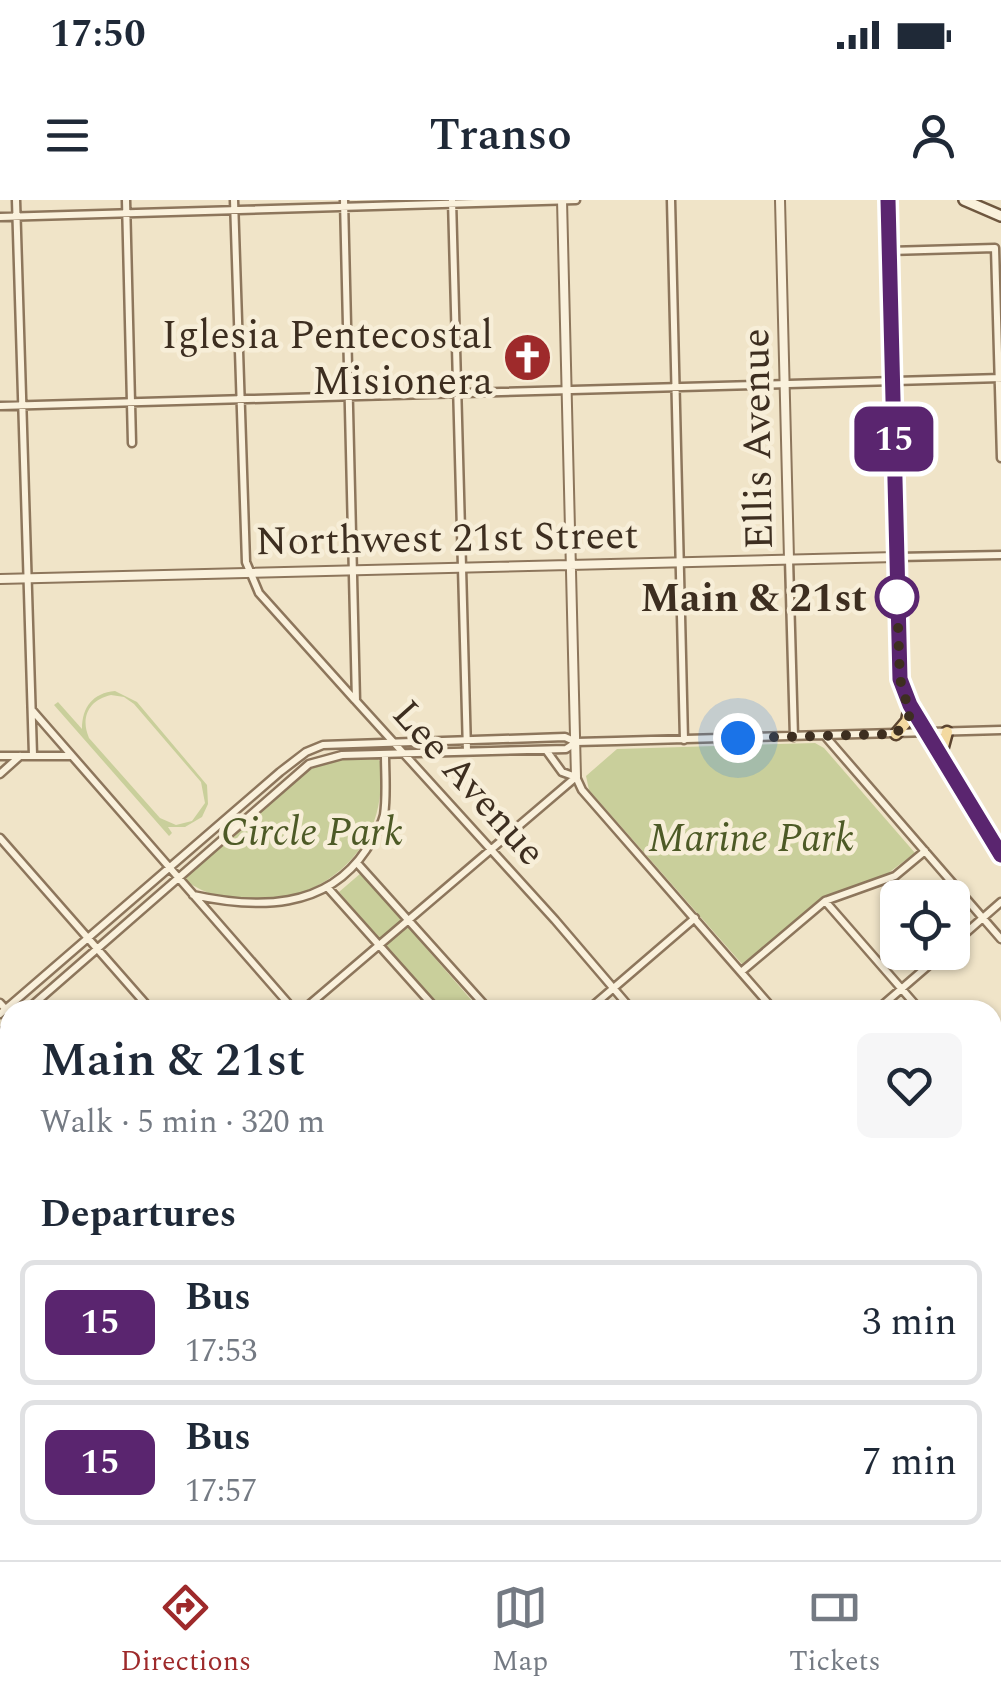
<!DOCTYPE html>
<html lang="en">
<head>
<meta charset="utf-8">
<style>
  :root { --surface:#fff; --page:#f6f6f7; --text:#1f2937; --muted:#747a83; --line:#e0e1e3; --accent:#9e2a2b }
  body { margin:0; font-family:Spectral,serif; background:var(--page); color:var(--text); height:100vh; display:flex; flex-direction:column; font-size:38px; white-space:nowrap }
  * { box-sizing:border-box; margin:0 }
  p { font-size:32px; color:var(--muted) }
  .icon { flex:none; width:55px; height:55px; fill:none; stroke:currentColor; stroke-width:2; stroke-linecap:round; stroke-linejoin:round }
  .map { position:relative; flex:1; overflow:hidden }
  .drawer { position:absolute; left:0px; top:800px; width:1002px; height:560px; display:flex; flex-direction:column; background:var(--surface); border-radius:30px 30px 0 0; box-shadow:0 2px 8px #0004 }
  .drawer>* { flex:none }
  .badge { padding:0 20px; border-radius:15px; font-size:35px; line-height:65px }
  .tools { position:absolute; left:880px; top:680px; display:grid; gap:20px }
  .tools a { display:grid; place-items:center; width:90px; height:90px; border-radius:15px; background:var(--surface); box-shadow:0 2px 8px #0004; font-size:50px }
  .you { position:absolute; width:50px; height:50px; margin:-25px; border:8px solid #fff; border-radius:50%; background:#1a73e8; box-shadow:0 0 0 15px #1a73e833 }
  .map>.badge { position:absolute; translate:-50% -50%; box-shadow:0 0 0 5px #fff }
  h2 { padding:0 40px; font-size:38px; line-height:90px }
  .round { display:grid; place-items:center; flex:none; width:105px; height:105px; border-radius:15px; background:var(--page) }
  .summary { display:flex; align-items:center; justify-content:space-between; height:170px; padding:0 40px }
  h1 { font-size:48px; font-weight:600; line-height:75px }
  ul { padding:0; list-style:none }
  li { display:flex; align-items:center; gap:30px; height:125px; margin:0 20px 15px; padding:0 20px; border:5px solid var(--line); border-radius:15px }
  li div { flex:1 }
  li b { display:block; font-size:38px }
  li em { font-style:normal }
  li .badge { min-width:110px; font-weight:700; text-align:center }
  .status { display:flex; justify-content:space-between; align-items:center; height:70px; padding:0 50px; background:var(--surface); direction:ltr }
  .status svg { height:28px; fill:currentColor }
  header { display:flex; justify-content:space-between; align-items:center; height:130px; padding:0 40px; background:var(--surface); font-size:45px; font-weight:600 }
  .tabs { display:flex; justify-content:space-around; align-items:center; height:140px; border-top:2px solid var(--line); background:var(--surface); font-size:28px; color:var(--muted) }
  .tabs a { display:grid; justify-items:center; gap:5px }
  .tabs .on { color:var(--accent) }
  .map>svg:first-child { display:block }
  .green { fill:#c9cf9b; fill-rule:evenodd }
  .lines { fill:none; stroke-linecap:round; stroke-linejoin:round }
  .minor-casing { stroke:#8d765c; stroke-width:11 }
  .tertiary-casing { stroke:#8d765c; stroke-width:12 }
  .secondary-casing { stroke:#6f573f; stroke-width:14 }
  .primary-casing { stroke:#5b4430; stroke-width:15 }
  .minor { stroke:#faf1dc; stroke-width:6 }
  .tertiary { stroke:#faf1dc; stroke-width:8 }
  .secondary { stroke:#faf1dc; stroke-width:9 }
  .primary { stroke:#f3d9a0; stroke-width:10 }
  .line-casing { stroke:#fff; stroke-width:22 }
  .line { stroke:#5a256f; stroke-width:15 }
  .walk { stroke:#3d2e20; stroke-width:10; stroke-dasharray:0 18 }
  .stop-dot { fill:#fff; stroke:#5a256f; stroke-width:5 }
  .labels { text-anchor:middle; stroke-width:9; stroke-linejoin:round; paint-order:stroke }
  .poi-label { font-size:40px; fill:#3d2e20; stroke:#f7eed8; text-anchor:end }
  .street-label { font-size:40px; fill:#3d2e20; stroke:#f7eed8 }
  .stop-label { font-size:40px; font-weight:bold; fill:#3d2e20; stroke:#f7eed8; text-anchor:end }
  .park-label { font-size:40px; font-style:italic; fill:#4d5a26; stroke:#f7eed8 }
</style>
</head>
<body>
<div class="status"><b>17:50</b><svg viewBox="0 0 49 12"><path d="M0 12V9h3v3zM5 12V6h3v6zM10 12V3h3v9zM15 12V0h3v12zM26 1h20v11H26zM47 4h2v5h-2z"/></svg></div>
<header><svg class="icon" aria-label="menu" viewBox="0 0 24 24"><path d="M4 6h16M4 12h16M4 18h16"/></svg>Transo<svg class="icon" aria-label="person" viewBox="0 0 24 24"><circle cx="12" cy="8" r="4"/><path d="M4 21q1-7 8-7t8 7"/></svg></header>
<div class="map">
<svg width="1001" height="1360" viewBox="0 0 1001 1360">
  <rect width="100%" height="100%" fill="#f0e4c8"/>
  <path class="green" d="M 115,491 L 137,502 L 207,585 L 208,604 L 202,617 L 185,627 L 168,627 L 172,633 L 169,636 L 54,505 L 58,502 L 82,529 C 82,507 93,493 115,491 ZM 111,495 L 124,497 L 134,504 L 201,582 L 205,603 L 192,621 L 176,625 L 160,618 L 89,538 C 80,517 89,500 111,495 Z
    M 815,543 L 824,548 L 915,653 L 883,677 L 826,696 L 742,764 L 589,590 L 586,576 L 617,549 Z
    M 375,557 L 381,562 C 382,588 380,614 367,637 C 334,700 242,722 185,680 L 183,676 L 312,566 L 337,558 Z
    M 361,673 L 480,810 L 442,810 L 339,692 Z"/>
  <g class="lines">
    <defs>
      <path id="minor" d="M 16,0 L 33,555
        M 126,0 L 132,243
        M 234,0 L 246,362 L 259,393 L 355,500
        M 344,0 L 356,501 L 555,720 L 632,810
        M 452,0 L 467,551
        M 671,0 L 684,540
        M 0,17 L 576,0
        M 889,51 L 995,48 L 1001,258
        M 0,206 L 1001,178
        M 897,357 L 1001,355
        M 789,359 L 794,537
        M 32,510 L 294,810
        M 825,536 L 1001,739
        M 546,550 L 562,572 L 576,577 L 582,590 L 774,810
        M 0,556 L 71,556
        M 0,574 L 20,556
        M 0,638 L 151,810
        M 357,663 L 489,810
        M 328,688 L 437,810
        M 193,695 C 257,709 326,710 366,650 C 373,639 381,628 384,615 C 387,596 385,574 385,554
        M 825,701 L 920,810
        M 952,745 L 1001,702
        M 741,772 L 825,701 L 895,676 L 925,651
        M 0,803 L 10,814
        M 27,810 L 309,564 L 342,555 L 566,549 L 575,543
        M 303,810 L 576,577
        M 588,810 L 695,718
        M 877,810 L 944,752
        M 0,814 L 280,572 L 306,552 L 323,545 L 565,537 L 576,542 L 616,541 L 1001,530
        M 0,834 L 10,825
        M 992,893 L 1001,903
        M 0,971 L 10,982
        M 992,1061 L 1001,1071
        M 0,1071 L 10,1063
        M 0,1136 L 10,1148
        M 992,1226 L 1001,1236
        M 0,1303 L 10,1314
        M 41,1350 L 49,1360
        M 187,1350 L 195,1360
        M 329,1350 L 338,1360
        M 478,1350 L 487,1360
        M 621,1350 L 630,1360
        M 765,1350 L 773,1360
        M 902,1350 L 911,1360
        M 956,1350 L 964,1360
        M 210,1360 L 222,1350"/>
      <path id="tertiary" d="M 562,0 L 576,577
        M 780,0 L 789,359
        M 0,379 L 896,357
        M 992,959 L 1001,951
        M 532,1360 L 543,1350"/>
      <path id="secondary" d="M 964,0 L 1001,16
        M 992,1209 L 1001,1202
        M 819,1360 L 831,1350"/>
      <path id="primary" d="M 888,0 L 900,479 L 910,505 L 1001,655
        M 896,534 L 907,521 L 910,506
        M 941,554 L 947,532"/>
    </defs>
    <use href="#minor" class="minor-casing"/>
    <use href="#tertiary" class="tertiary-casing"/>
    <use href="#secondary" class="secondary-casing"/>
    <use href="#primary" class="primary-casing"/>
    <use href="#minor" class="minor"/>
    <use href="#tertiary" class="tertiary"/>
    <use href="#secondary" class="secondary"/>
    <use href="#primary" class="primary"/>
  </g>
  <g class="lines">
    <defs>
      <path id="line" d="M 888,0 L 900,479 L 910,505 L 1001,655"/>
    </defs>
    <use href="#line" class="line-casing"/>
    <use href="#line" class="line"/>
    <path class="walk" d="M 738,538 L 896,534 L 910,515 L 900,479 L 897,397"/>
  </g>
  <defs>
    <symbol id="church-disc" viewBox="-11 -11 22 22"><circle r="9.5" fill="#9e2a2b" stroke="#f7eed8"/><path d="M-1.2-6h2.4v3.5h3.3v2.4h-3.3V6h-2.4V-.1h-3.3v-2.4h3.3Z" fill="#fff"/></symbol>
  </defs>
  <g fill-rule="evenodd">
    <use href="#church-disc" x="500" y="130" width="55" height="55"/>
  </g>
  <circle class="stop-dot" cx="897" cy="397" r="20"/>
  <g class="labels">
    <g class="poi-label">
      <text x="493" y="148">Iglesia Pentecostal<tspan x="493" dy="46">Misionera</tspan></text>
    </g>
    <g class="street-label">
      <text transform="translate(756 239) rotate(-91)" y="14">Ellis Avenue</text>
      <text transform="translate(447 337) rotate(-1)" y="14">Northwest 21st Street</text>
      <text transform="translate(470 582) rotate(48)" y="14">Lee Avenue</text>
    </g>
    <g class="stop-label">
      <text x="867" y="411">Main &amp; 21st</text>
    </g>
    <g class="park-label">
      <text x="312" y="645">Circle Park</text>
      <text x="751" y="651">Marine Park</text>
    </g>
  </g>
</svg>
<div class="tools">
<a><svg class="icon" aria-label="locate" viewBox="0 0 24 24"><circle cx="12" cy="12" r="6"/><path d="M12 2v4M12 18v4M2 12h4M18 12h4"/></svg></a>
</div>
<div class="you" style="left:738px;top:538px"></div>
<b class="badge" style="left:894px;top:239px;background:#5a256f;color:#fff">15</b>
<section class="drawer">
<div class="summary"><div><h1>Main &amp; 21st</h1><p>Walk · 5 min · 320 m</p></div><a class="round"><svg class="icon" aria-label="heart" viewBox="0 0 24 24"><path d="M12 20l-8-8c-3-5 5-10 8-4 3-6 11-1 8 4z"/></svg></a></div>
<h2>Departures</h2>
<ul>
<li><span class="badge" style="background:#5a256f;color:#fff">15</span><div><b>Bus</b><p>17:53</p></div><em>3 min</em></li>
<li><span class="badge" style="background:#5a256f;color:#fff">15</span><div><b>Bus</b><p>17:57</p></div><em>7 min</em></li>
</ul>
</section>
</div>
<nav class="tabs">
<a class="on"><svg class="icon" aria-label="directions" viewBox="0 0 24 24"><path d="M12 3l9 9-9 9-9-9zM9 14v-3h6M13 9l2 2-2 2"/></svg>Directions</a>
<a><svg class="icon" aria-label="map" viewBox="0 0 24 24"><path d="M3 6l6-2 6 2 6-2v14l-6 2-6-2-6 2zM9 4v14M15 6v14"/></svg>Map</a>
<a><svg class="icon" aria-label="tickets" viewBox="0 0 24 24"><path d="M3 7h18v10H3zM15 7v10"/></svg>Tickets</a>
</nav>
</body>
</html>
